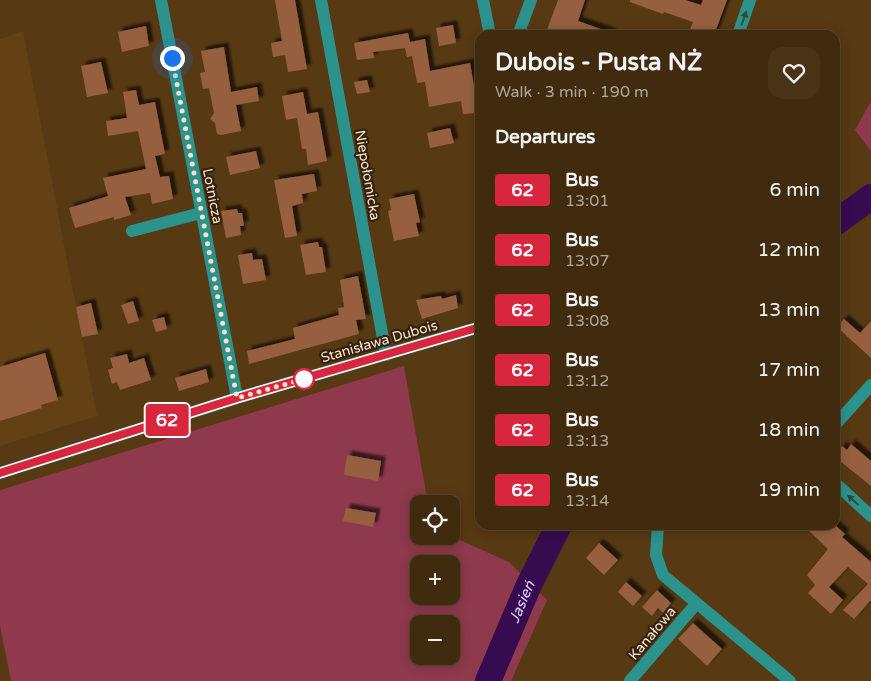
<!DOCTYPE html>
<html lang="en">
<head>
<meta charset="utf-8">
<style>
  :root { --surface:#412b0e; --page:#483317; --text:#f1f3f6; --muted:#aea79e; --line:#5a472e }
  body { margin:0; font-family:"Varela Round",sans-serif; background:var(--page); color:var(--text); height:100vh; display:flex; flex-direction:column; font-size:19px; white-space:nowrap }
  * { box-sizing:border-box; margin:0 }
  p { font-size:16px; color:var(--muted) }
  .icon { flex:none; width:28px; height:28px; fill:none; stroke:currentColor; stroke-width:2; stroke-linecap:round; stroke-linejoin:round }
  .map { position:relative; flex:1; overflow:hidden }
  .details { position:absolute; left:475px; top:30px; width:365px; height:500px; display:flex; flex-direction:column; background:var(--surface); border-radius:15px; box-shadow:0 2px 12px #0003,0 0 0 1px var(--line) }
  .details>* { flex:none }
  .badge { padding:0 10px; border-radius:4px; font-size:18px; line-height:32px }
  .buttons { position:absolute; left:410px; top:495px; display:grid; gap:10px }
  .buttons a { display:grid; place-items:center; width:50px; height:50px; border-radius:10px; background:var(--surface); box-shadow:0 2px 12px #0003,0 0 0 1px var(--line); font-size:25px }
  .you { position:absolute; width:25px; height:25px; margin:-12px; border:4px solid #fff; border-radius:50%; background:#1a73e8; box-shadow:0 0 0 8px #1a73e833 }
  .map>.badge { position:absolute; translate:-50% -50%; box-shadow:0 0 0 2px #fff }
  h2 { padding:0 20px; font-size:19px; line-height:45px }
  .round { display:grid; place-items:center; flex:none; width:52px; height:52px; border-radius:15px; background:var(--page) }
  .head { display:flex; align-items:center; justify-content:space-between; height:85px; padding:0 20px }
  h1 { font-size:24px; font-weight:700; line-height:38px }
  ul { padding:0; list-style:none }
  li { display:flex; align-items:center; gap:15px; height:60px; padding:0 20px }
  li div { flex:1 }
  li b { display:block; font-size:19px }
  li em { font-style:normal }
  li .badge { min-width:55px; font-weight:700; text-align:center }
  .map>svg:first-child { display:block }
  .built { fill:#634115 }
  .green { fill:#8e394c; fill-rule:evenodd }
  .lines { fill:none; stroke-linecap:round; stroke-linejoin:round }
  .river { stroke:#360b4f; stroke-width:26 }
  .building { fill:#965f41; filter:url(#shadow) }
  .minor { stroke:#2b938c; stroke-width:12 }
  .oneway { fill:#314a3a }
  .line-casing { stroke:#fff; stroke-width:11 }
  .line { stroke:#d7263d; stroke-width:8 }
  .walk { stroke:#fce4cc; stroke-width:5; stroke-dasharray:0 9 }
  .stop-dot { fill:#fff; stroke:#d7263d; stroke-width:2.5 }
  .labels { text-anchor:middle; stroke-width:4.5; stroke-linejoin:round; paint-order:stroke }
  .street-label { font-size:14px; fill:#fce4cc; stroke:#34220e }
  .water-label { font-size:15px; font-style:italic; fill:#e2c9f9; stroke:#34220e }
</style>
</head>
<body>
<div class="map">
<svg width="871" height="681" viewBox="0 0 871 681">
  <defs>
    <filter id="shadow"><feDropShadow dx="4.5" dy="-4.5" stdDeviation="1" flood-color="#0009"/></filter>
  </defs>
  <rect width="100%" height="100%" fill="#573913"/>
  <path class="built" d="M 23,31 L 97,416 L 0,446 L 0,39 Z"/>
  <path class="green" d="M 871,101 L 871,151 L 855,130 Z
    M 404,366 L 428,504 L 419,504 L 419,536 L 451,536 L 509,562 L 547,600 L 511,681 L 11,681 L 0,626 L 0,490 ZM 419,564 L 451,564 L 451,596 L 419,596 ZM 419,624 L 451,624 L 451,656 L 419,656 Z"/>
  <g class="lines">
    <g class="river">
      <path d="M 835,223 L 871,197"/>
      <path id="s1" d="M 488,681 L 528,587 L 559,525"/>
    </g>
  </g>
  <path class="building" d="M 275,0 L 295,0 L 307,69 L 288,72 L 285,55 L 273,57 L 271,43 L 282,41 Z
    M 558,0 L 585,0 L 578,21 L 612,33 L 611,35 L 545,35 Z
    M 630,0 L 685,0 L 701,5 L 703,0 L 727,0 L 714,35 L 688,35 L 693,22 L 664,12 L 663,14 L 630,2 Z
    M 453,25 L 456,43 L 439,46 L 436,28 Z
    M 146,26 L 149,46 L 122,52 L 118,32 Z
    M 408,33 L 410,42 L 425,39 L 430,71 L 470,63 L 478,108 L 475,108 L 476,113 L 463,114 L 461,101 L 429,107 L 425,82 L 417,83 L 412,56 L 407,57 L 405,48 L 373,52 L 374,58 L 357,60 L 354,43 Z
    M 224,47 L 231,92 L 257,87 L 259,101 L 236,105 L 241,131 L 221,135 L 217,134 L 215,123 L 210,119 L 214,113 L 209,88 L 203,89 L 200,73 L 205,72 L 201,51 Z
    M 101,62 L 108,93 L 87,97 L 81,66 Z
    M 367,80 L 370,92 L 357,94 L 354,82 Z
    M 136,90 L 139,105 L 155,102 L 165,154 L 155,156 L 160,177 L 169,176 L 173,199 L 152,204 L 150,193 L 125,197 L 131,215 L 114,220 L 114,217 L 75,228 L 69,208 L 108,196 L 103,178 L 146,169 L 138,131 L 108,136 L 106,121 L 127,118 L 123,92 Z
    M 303,92 L 307,114 L 318,112 L 327,161 L 308,165 L 306,149 L 302,149 L 297,118 L 286,120 L 282,96 Z
    M 450,128 L 454,143 L 430,148 L 427,133 Z
    M 256,151 L 260,168 L 230,175 L 226,157 Z
    M 314,174 L 317,191 L 302,194 L 303,203 L 292,206 L 297,236 L 285,238 L 274,180 Z
    M 414,194 L 420,222 L 416,223 L 419,236 L 394,241 L 388,211 L 391,210 L 389,199 Z
    M 237,209 L 238,213 L 242,213 L 244,226 L 240,226 L 241,235 L 226,238 L 221,211 Z
    M 318,242 L 319,247 L 322,247 L 326,272 L 306,275 L 300,245 Z
    M 252,253 L 253,260 L 262,259 L 266,280 L 243,284 L 238,255 Z
    M 358,276 L 366,319 L 356,320 L 359,334 L 249,364 L 247,351 L 295,339 L 293,328 L 339,315 L 338,308 L 344,307 L 340,280 Z
    M 456,295 L 458,308 L 422,319 L 416,300 L 441,296 L 442,299 Z
    M 133,301 L 139,321 L 128,324 L 121,305 Z
    M 91,303 L 98,334 L 82,337 L 76,307 Z
    M 164,317 L 167,329 L 156,332 L 152,320 Z
    M 844,319 L 860,333 L 871,321 L 871,358 L 837,327 Z
    M 45,353 L 58,400 L 41,405 L 42,408 L 0,421 L 0,367 Z
    M 127,354 L 129,363 L 144,358 L 151,380 L 120,390 L 117,382 L 112,384 L 108,370 L 113,368 L 110,358 Z
    M 206,369 L 209,382 L 179,391 L 175,378 Z
    M 851,444 L 871,461 L 871,486 L 835,457 L 842,446 L 847,450 Z
    M 347,455 L 381,461 L 378,481 L 344,475 Z
    M 346,508 L 376,513 L 373,527 L 343,521 Z
    M 803,525 L 835,525 L 845,534 L 842,537 L 871,562 L 871,600 L 854,619 L 843,610 L 868,584 L 848,567 L 829,587 L 843,600 L 831,614 L 808,593 L 815,585 L 807,575 L 828,549 Z
    M 599,543 L 618,560 L 604,575 L 586,558 Z
    M 626,582 L 642,596 L 633,606 L 618,592 Z
    M 657,590 L 671,603 L 663,613 L 658,608 L 652,616 L 642,607 Z
    M 693,623 L 722,649 L 707,666 L 678,639 Z"/>
  <g class="lines">
    <path class="minor" d="M 161,0 L 237,398
      M 321,0 L 386,355
      M 483,0 L 490,35
      M 518,35 L 531,0
      M 738,35 L 750,0
      M 132,231 L 201,213
      M 835,425 L 871,385
      M 0,473 L 237,398 L 480,327
      M 835,483 L 871,516
      M 658,525 L 656,555 L 663,575 L 790,681
      M 630,681 L 696,604"/>
  </g>
  <defs><path id="oneway-solid" d="M-6-.8H1V-3.2L6.5 0L1 3.2V.8H-6Z" transform="scale(1.25)"/></defs>
  <g class="oneway">
    <use href="#oneway-solid" transform="translate(744 18) rotate(-71)"/>
    <use href="#oneway-solid" transform="translate(853 500) rotate(-138)"/>
  </g>
  <g class="lines">
    <defs>
      <path id="line" d="M 0,473 L 237,398 L 480,327"/>
    </defs>
    <use href="#line" class="line-casing"/>
    <use href="#line" class="line"/>
    <path class="walk" d="M 172,58 L 237,398 L 304,379"/>
  </g>
  <circle class="stop-dot" cx="304" cy="379" r="10"/>
  <g class="labels">
    <g class="street-label">
      <text transform="translate(368 175) rotate(80)" y="5">Niepołomicka</text>
      <text transform="translate(213 196) rotate(79)" y="5">Lotnicza</text>
      <text transform="translate(379 341) rotate(-16)" y="5">Stanisława Dubois</text>
      <text transform="translate(652 633) rotate(-50)" y="5">Kanałowa</text>
    </g>
    <g class="water-label">
      <text dy="5" stroke="none"><textPath href="#s1" startOffset="86">Jasień</textPath></text>
    </g>
  </g>
</svg>
<div class="buttons">
<a><svg class="icon" aria-label="locate" viewBox="0 0 24 24"><circle cx="12" cy="12" r="6"/><path d="M12 2v4M12 18v4M2 12h4M18 12h4"/></svg></a>
<a>+</a>
<a>−</a>
</div>
<div class="you" style="left:172px;top:58px"></div>
<b class="badge" style="left:167px;top:420px;background:#d7263d;color:#fff">62</b>
<section class="details">
<div class="head"><div><h1>Dubois - Pusta NŻ</h1><p>Walk · 3 min · 190 m</p></div><a class="round"><svg class="icon" aria-label="heart" viewBox="0 0 24 24"><path d="M12 20l-8-8c-3-5 5-10 8-4 3-6 11-1 8 4z"/></svg></a></div>
<h2>Departures</h2>
<ul>
<li><span class="badge" style="background:#d7263d;color:#fff">62</span><div><b>Bus</b><p>13:01</p></div><em>6 min</em></li>
<li><span class="badge" style="background:#d7263d;color:#fff">62</span><div><b>Bus</b><p>13:07</p></div><em>12 min</em></li>
<li><span class="badge" style="background:#d7263d;color:#fff">62</span><div><b>Bus</b><p>13:08</p></div><em>13 min</em></li>
<li><span class="badge" style="background:#d7263d;color:#fff">62</span><div><b>Bus</b><p>13:12</p></div><em>17 min</em></li>
<li><span class="badge" style="background:#d7263d;color:#fff">62</span><div><b>Bus</b><p>13:13</p></div><em>18 min</em></li>
<li><span class="badge" style="background:#d7263d;color:#fff">62</span><div><b>Bus</b><p>13:14</p></div><em>19 min</em></li>
</ul>
</section>
</div>
</body>
</html>
